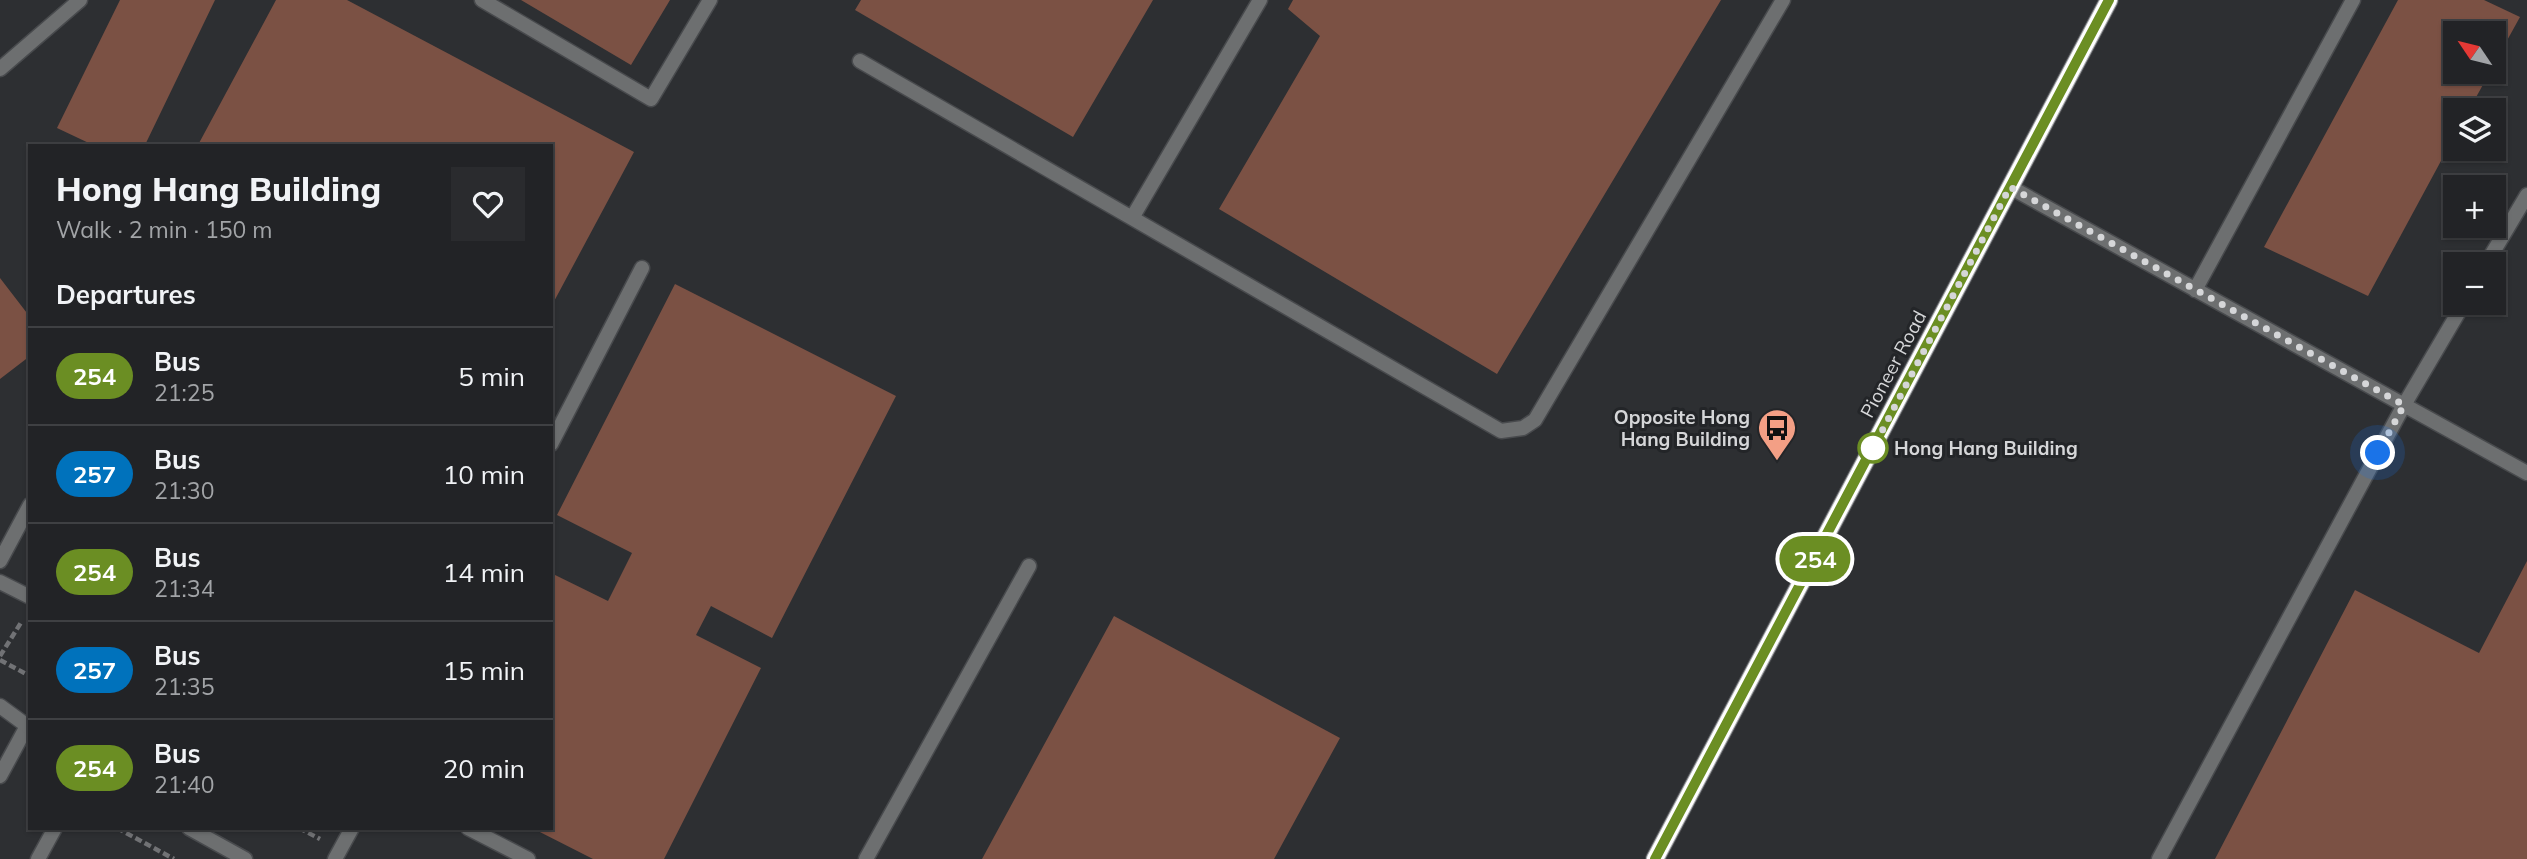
<!DOCTYPE html>
<html lang="en">
<head>
<meta charset="utf-8">
<style>
  :root { --surface:#222326; --page:#2a2b2e; --text:#f1f3f6; --muted:#a2a4a7; --line:#3f4043 }
  body { margin:0; font-family:Mulish,sans-serif; background:var(--page); color:var(--text); height:100vh; display:flex; flex-direction:column; font-size:26px; white-space:nowrap }
  * { box-sizing:border-box; margin:0 }
  p { font-size:23px; color:var(--muted) }
  .icon { flex:none; width:38px; height:38px; fill:none; stroke:currentColor; stroke-width:2; stroke-linecap:round; stroke-linejoin:round }
  .map { position:relative; flex:1; overflow:hidden }
  .panel { position:absolute; left:28px; top:144px; width:525px; height:686px; display:flex; flex-direction:column; background:var(--surface); border-radius:0px; box-shadow:0 2px 5px #0004,0 0 0 2px var(--line) }
  .panel>* { flex:none }
  .badge { padding:0 14px; border-radius:23px; font-size:24px; line-height:46px }
  .needle { width:46px; rotate:305deg }
  .tools { position:absolute; left:2443px; top:21px; display:grid; gap:14px }
  .tools a { display:grid; place-items:center; width:63px; height:63px; border-radius:0px; background:var(--surface); box-shadow:0 2px 5px #0004,0 0 0 2px var(--line); font-size:35px }
  .you { position:absolute; width:35px; height:35px; margin:-18px; border:5px solid #fff; border-radius:50%; background:#1a73e8; box-shadow:0 0 0 10px #1a73e833 }
  .map>.badge { position:absolute; translate:-50% -50%; box-shadow:0 0 0 4px #fff }
  h2 { padding:0 28px; font-size:26px; line-height:63px }
  .round { display:grid; place-items:center; flex:none; width:74px; height:74px; border-radius:0px; background:var(--page) }
  .summary { display:flex; align-items:center; justify-content:space-between; height:119px; padding:0 28px }
  h1 { font-size:33px; font-weight:800; line-height:52px }
  ul { padding:0; list-style:none }
  li { display:flex; align-items:center; gap:21px; height:98px; padding:0 28px; border-top:2px solid var(--line) }
  li div { flex:1 }
  li b { display:block; font-size:26px }
  li em { font-style:normal }
  li .badge { min-width:77px; font-weight:700; text-align:center }
  .map>svg:first-child { display:block }
  .building { fill:#7b5144 }
  .lines { fill:none; stroke-linecap:round; stroke-linejoin:round }
  .lane-casing { stroke:#484a4d; stroke-width:17 }
  .street-casing { stroke:#484a4d; stroke-width:17 }
  .primary-casing { stroke:#484a4d; stroke-width:20 }
  .path { stroke:#717275; stroke-width:4.5; stroke-dasharray:7 3.5; stroke-linecap:butt }
  .lane { stroke:#6d6f70; stroke-width:14 }
  .street { stroke:#6d6f70; stroke-width:14 }
  .primary { stroke:#acaeb1; stroke-width:18 }
  .line-casing { stroke:#fff; stroke-width:16 }
  .line { stroke:#6b8e23; stroke-width:10 }
  .walk { stroke:#d5d6d8; stroke-width:7; stroke-dasharray:0 12.6 }
  .stop-dot { fill:#fff; stroke:#6b8e23; stroke-width:3.5 }
  .labels { text-anchor:middle; stroke-width:6; stroke-linejoin:round; paint-order:stroke }
  .street-label { font-size:19px; fill:#d5d6d8; stroke:#232528 }
  .poi-label { font-size:19px; font-weight:bold; fill:#d5d6d8; stroke:#232528; text-anchor:end }
  .stop-label { font-size:19px; font-weight:bold; fill:#d5d6d8; stroke:#232528; text-anchor:start }
</style>
</head>
<body>
<div class="map">
<svg width="2527" height="859" viewBox="0 0 2527 859">
  <rect width="100%" height="100%" fill="#2d2f32"/>
  <path class="building" d="M 120,0 L 215,0 L 145,145 L 93,145 L 57,128 Z
    M 276,0 L 347,0 L 634,152 L 551,307 L 551,145 L 198,145 Z
    M 521,0 L 670,0 L 631,65 Z
    M 861,0 L 1153,0 L 1073,137 L 855,10 Z
    M 1293,0 L 1721,0 L 1497,374 L 1219,209 L 1320,36 L 1288,9 Z
    M 2398,0 L 2484,0 L 2520,17 L 2494,64 L 2494,33 L 2455,33 L 2455,72 L 2490,72 L 2469,110 L 2455,110 L 2455,135 L 2368,296 L 2264,247 Z
    M 0,278 L 30,317 L 30,356 L 0,379 Z
    M 675,284 L 896,396 L 772,638 L 711,606 L 696,635 L 761,668 L 664,859 L 593,859 L 532,828 L 551,828 L 551,573 L 608,601 L 632,553 L 557,515 Z
    M 2527,561 L 2527,859 L 2215,859 L 2355,590 L 2479,653 Z
    M 1114,616 L 1340,738 L 1274,859 L 982,859 Z"/>
  <g class="lines">
    <defs>
      <path id="lane" d="M 482,0 L 651,99 L 710,0
        M 860,61 L 1501,431 L 1523,428 L 1535,420 L 1783,0
        M 0,69 L 80,0
        M 2010,187 L 2527,473
        M 1132,218 L 1260,0
        M 2486,264 L 2527,195
        M 2195,290 L 2353,0
        M 551,444 L 642,268
        M 0,561 L 30,505
        M 0,582 L 30,597
        M 0,776 L 27,726
        M 468,828 L 528,859
        M 38,859 L 55,828
        M 335,859 L 352,828
        M 866,859 L 1029,566
        M 2159,859 L 2404,405 L 2464,303"/>
      <path id="street" d="M 0,706 L 30,728
        M 189,828 L 245,859"/>
      <path id="primary" d="M 1655,859 L 2109,0"/>
    </defs>
    <use href="#lane" class="lane-casing"/>
    <use href="#street" class="street-casing"/>
    <use href="#primary" class="primary-casing"/>
    <path class="path" d="M 0,656 L 22,621
      M 0,660 L 30,676
      M 117,828 L 174,859
      M 299,828 L 320,839"/>
    <use href="#lane" class="lane"/>
    <use href="#street" class="street"/>
    <use href="#primary" class="primary"/>
  </g>
  <g class="lines">
    <defs>
      <path id="line" d="M 1655,859 L 2109,0"/>
    </defs>
    <use href="#line" class="line-casing"/>
    <use href="#line" class="line"/>
    <path class="walk" d="M 1873,448 L 1872,450 L 2010,187 L 2404,405 L 2378,453"/>
  </g>
  <defs>
    <symbol id="bus-pin" viewBox="-11 -11 22 30"><path d="M0 17L-7.5 6A9.5 9.5 0 1 1 7.5 6Z" fill="#f39f85" stroke="#232528"/><path d="M-5-6H5V4H4V6H2V4H-2V6H-4V4H-5ZM-3.5-4V0h7V-4ZM-3.5 1.2v1.5H-2V1.2ZM2 1.2v1.5H3.5V1.2Z" fill="#111"/></symbol>
  </defs>
  <g fill-rule="evenodd">
    <use href="#bus-pin" x="1755" y="406" width="44" height="60"/>
  </g>
  <circle class="stop-dot" cx="1873" cy="448" r="14"/>
  <g class="labels">
    <g class="street-label">
      <text transform="translate(1893 364) rotate(-62)" y="7">Pioneer Road</text>
    </g>
    <g class="poi-label">
      <text x="1750" y="424">Opposite Hong<tspan x="1750" dy="22">Hang Building</tspan></text>
    </g>
    <g class="stop-label">
      <text x="1894" y="455">Hong Hang Building</text>
    </g>
  </g>
</svg>
<div class="tools">
<a><svg class="needle" viewBox="-14 -14 28 28"><path d="M0-13l5 13h-10z" fill="#e53935"/><path d="M0 13l5-13h-10z" fill="#a2a4a7"/></svg></a>
<a><svg class="icon" aria-label="layers" viewBox="0 0 24 24"><path d="M12 4l9 5-9 5-9-5zM3 14l9 5 9-5"/></svg></a>
<a>+</a>
<a>−</a>
</div>
<div class="you" style="left:2378px;top:453px"></div>
<b class="badge" style="left:1815px;top:559px;background:#6b8e23;color:#fff">254</b>
<section class="panel">
<div class="summary"><div><h1>Hong Hang Building</h1><p>Walk · 2 min · 150 m</p></div><a class="round"><svg class="icon" aria-label="heart" viewBox="0 0 24 24"><path d="M12 20l-8-8c-3-5 5-10 8-4 3-6 11-1 8 4z"/></svg></a></div>
<h2>Departures</h2>
<ul>
<li><span class="badge" style="background:#6b8e23;color:#fff">254</span><div><b>Bus</b><p>21:25</p></div><em>5 min</em></li>
<li><span class="badge" style="background:#0072bc;color:#fff">257</span><div><b>Bus</b><p>21:30</p></div><em>10 min</em></li>
<li><span class="badge" style="background:#6b8e23;color:#fff">254</span><div><b>Bus</b><p>21:34</p></div><em>14 min</em></li>
<li><span class="badge" style="background:#0072bc;color:#fff">257</span><div><b>Bus</b><p>21:35</p></div><em>15 min</em></li>
<li><span class="badge" style="background:#6b8e23;color:#fff">254</span><div><b>Bus</b><p>21:40</p></div><em>20 min</em></li>
</ul>
</section>
</div>
</body>
</html>
